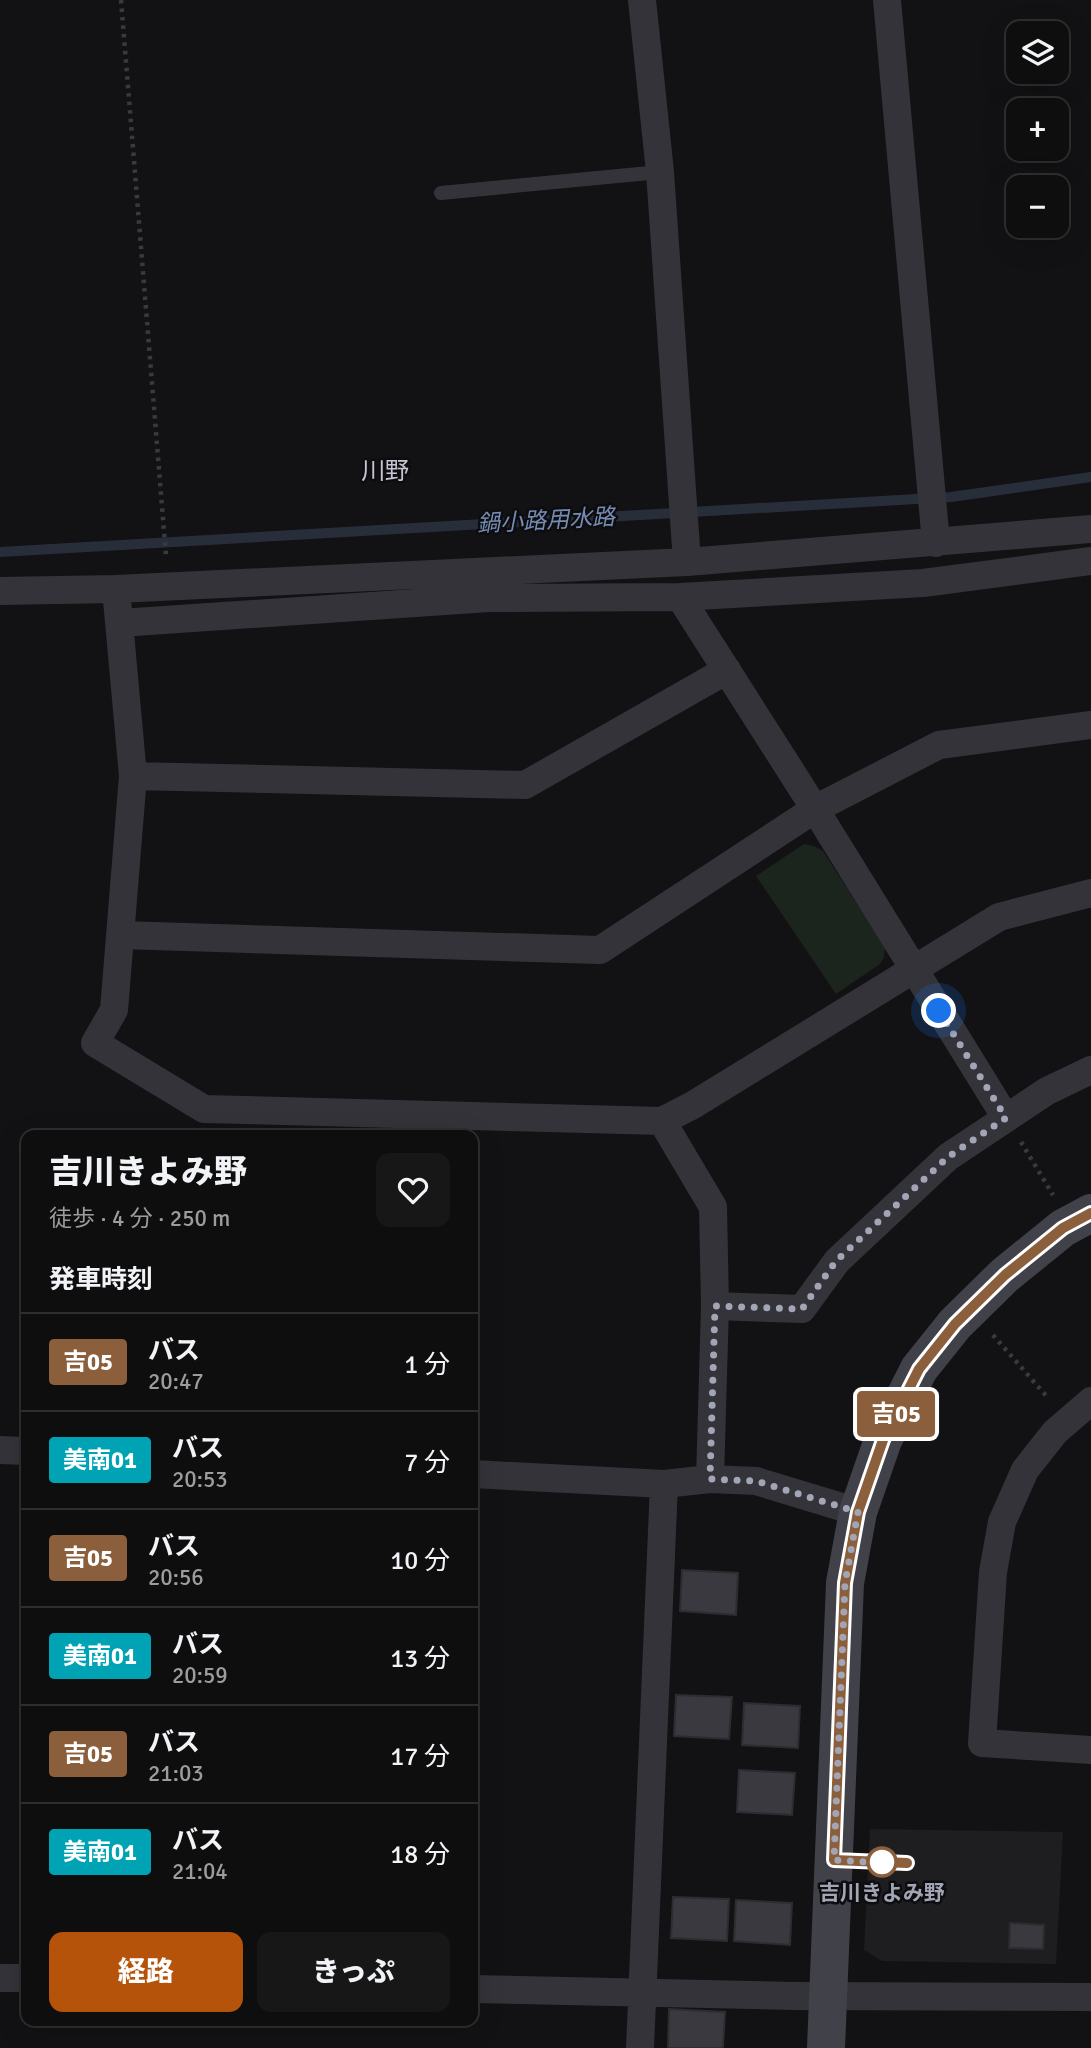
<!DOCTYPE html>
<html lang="ja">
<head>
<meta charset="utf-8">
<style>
  :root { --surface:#0e0e0f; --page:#171718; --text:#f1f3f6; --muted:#9b9c9e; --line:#2e2e2f; --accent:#b45309 }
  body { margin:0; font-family:Signika,"Noto Sans JP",sans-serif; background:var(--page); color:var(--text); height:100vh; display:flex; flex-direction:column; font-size:26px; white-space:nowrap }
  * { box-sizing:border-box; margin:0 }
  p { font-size:23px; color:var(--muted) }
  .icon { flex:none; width:38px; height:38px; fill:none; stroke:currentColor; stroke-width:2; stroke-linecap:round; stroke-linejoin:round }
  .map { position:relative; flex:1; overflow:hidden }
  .panel { position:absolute; left:21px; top:1130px; width:457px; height:896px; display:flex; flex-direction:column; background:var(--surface); border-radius:14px; box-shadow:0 7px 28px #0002,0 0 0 2px var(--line) }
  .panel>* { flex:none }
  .badge { padding:0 14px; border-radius:5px; font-size:24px; line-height:46px }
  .tools { position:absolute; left:1006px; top:21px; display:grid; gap:14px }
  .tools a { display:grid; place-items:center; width:63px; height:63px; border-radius:14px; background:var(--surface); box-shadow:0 7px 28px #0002,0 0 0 2px var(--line); font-size:35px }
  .you { position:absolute; width:35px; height:35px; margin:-18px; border:5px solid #fff; border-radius:50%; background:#1a73e8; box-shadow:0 0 0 10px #1a73e833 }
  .map>.badge { position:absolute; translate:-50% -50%; box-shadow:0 0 0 4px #fff }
  h2 { padding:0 28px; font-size:26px; line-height:63px }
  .round { display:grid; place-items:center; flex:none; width:74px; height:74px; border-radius:14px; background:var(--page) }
  .headline { display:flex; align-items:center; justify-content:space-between; height:119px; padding:0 28px }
  h1 { font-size:33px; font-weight:800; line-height:52px }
  .action { display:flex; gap:14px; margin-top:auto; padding:14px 28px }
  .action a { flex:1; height:80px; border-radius:14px; background:var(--accent); color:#fff; font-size:28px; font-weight:800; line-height:80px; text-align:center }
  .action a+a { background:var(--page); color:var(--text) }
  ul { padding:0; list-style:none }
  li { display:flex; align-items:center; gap:21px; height:98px; padding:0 28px; border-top:2px solid var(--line) }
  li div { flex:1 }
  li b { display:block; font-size:26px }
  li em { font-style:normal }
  li .badge { min-width:77px; font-weight:700; text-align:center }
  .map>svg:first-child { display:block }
  .built { fill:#1e1e21 }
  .green { fill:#1c241e }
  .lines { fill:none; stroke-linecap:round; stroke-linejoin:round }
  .stream { stroke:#282e39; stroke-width:10 }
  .building { fill:#3a393f; stroke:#2d2c30; stroke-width:2 }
  .path { stroke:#393a40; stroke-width:4.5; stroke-dasharray:3.5 5; stroke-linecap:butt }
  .lane { stroke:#333339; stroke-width:14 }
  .street { stroke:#333339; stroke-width:28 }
  .secondary { stroke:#414149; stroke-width:38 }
  .line-casing { stroke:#fff; stroke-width:16 }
  .line { stroke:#8b5e3c; stroke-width:10 }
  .walk { stroke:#a2a5b6; stroke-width:7; stroke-dasharray:0 12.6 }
  .stop-dot { fill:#fff; stroke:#8b5e3c; stroke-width:3.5 }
  .labels { text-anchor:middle; stroke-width:5; stroke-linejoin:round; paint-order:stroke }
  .stop-label { font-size:21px; font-weight:bold; fill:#a2a5b6; stroke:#0d0d0f }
  .water-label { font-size:23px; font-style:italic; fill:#768cb4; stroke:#0d0d0f }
  .quarter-label { font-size:24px; fill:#c4c5d1; stroke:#0d0d0f }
</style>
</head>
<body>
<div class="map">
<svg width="1091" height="2048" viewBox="0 0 1091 2048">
  <rect width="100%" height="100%" fill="#121214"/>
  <path class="built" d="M 870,1829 L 1063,1832 L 1056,1964 L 882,1961 L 864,1950 Z"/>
  <path class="green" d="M 804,844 L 814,846 L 823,851 L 885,947 L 884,957 L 880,964 L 836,994 L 756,876 Z"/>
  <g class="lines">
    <path class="stream" d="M 0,552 L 951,497 L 1091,477"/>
  </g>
  <path class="building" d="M 682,1570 L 738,1573 L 736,1615 L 680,1611 Z
    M 676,1695 L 732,1697 L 729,1739 L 674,1736 Z
    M 744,1703 L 800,1706 L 798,1748 L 742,1745 Z
    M 739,1770 L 795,1773 L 792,1815 L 737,1812 Z
    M 673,1897 L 729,1899 L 727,1941 L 671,1938 Z
    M 736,1900 L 792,1903 L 790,1945 L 734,1941 Z
    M 1010,1923 L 1044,1925 L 1043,1949 L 1009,1948 Z
    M 669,2009 L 725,2012 L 723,2048 L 668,2048 Z"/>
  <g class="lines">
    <path class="path" d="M 121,0 L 166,556
      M 1021,1142 L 1053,1195
      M 993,1335 L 1049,1399"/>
    <path class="lane" d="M 441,193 L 660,172
      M 836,1860 L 907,1863"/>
    <path class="street" d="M 642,0 L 660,172 L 687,562
      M 887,0 L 936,543
      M 116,589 L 133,776 L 114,1010 L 95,1043 L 204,1109 L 662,1121
      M 0,591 L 116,589 L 687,562 L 1091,529
      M 120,623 L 489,598 L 680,597
      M 133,776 L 525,785 L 727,670
      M 121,935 L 600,950 L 815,809 L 939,745 L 1091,725
      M 1006,1118 L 815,809 L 680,597 L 923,583 L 1091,561
      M 715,1306 L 802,1309 L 837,1261 L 948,1157 L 1047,1091 L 1091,1070
      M 1091,1401 L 1055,1432 L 1025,1470 L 1002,1522 L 993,1572 L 982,1743 L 1091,1750
      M 0,1450 L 26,1451
      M 472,1474 L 664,1484
      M 710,1479 L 715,1306 L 713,1207 L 662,1121 L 693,1105 L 999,917 L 1091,893
      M 0,1978 L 26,1978
      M 472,1989 L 794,1996 L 1091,1997
      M 640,2048 L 664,1484 L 710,1479 L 756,1481 L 858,1512"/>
    <path class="secondary" d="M 826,2048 L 845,1583 L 858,1512 L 883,1440 L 919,1369 L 955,1324 L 1005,1275 L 1063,1228 L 1091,1213"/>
  </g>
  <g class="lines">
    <defs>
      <path id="line" d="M 907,1863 L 834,1860 L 845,1583 L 858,1512 L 883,1440 L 919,1369 L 955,1324 L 1005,1275 L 1063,1228 L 1091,1213"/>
    </defs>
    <use href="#line" class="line-casing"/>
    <use href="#line" class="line"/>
    <path class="walk" d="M 882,1862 L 885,1863 L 834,1860 L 845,1583 L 858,1512 L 756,1481 L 710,1479 L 715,1306 L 802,1309 L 836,1261 L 948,1157 L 1006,1118 L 939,1011"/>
  </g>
  <circle class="stop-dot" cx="882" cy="1862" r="14"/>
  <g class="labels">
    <g class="stop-label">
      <text x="882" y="1900">吉川きよみ野</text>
    </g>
    <g class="water-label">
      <text transform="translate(546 520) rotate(-3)" y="8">鍋小路用水路</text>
    </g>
    <g class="quarter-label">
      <text x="385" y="479">川野</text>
    </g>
  </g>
</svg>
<div class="tools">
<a><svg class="icon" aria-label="layers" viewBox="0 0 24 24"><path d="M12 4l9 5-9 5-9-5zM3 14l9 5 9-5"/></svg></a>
<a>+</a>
<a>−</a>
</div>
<div class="you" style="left:939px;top:1011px"></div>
<b class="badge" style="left:896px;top:1414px;background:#8b5e3c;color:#fff">吉05</b>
<section class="panel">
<div class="headline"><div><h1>吉川きよみ野</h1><p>徒歩 · 4 分 · 250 m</p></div><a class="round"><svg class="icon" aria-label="heart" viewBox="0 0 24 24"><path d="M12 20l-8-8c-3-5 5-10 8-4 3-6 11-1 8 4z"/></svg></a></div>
<h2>発車時刻</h2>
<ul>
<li><span class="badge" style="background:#8b5e3c;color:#fff">吉05</span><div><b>バス</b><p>20:47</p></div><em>1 分</em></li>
<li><span class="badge" style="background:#00a3b4;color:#fff">美南01</span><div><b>バス</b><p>20:53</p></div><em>7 分</em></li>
<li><span class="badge" style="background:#8b5e3c;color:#fff">吉05</span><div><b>バス</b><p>20:56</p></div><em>10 分</em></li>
<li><span class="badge" style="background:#00a3b4;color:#fff">美南01</span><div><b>バス</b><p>20:59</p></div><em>13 分</em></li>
<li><span class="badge" style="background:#8b5e3c;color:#fff">吉05</span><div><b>バス</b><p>21:03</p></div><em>17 分</em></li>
<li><span class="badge" style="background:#00a3b4;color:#fff">美南01</span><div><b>バス</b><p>21:04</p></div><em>18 分</em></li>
</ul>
<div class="action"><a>経路</a><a>きっぷ</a></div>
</section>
</div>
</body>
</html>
